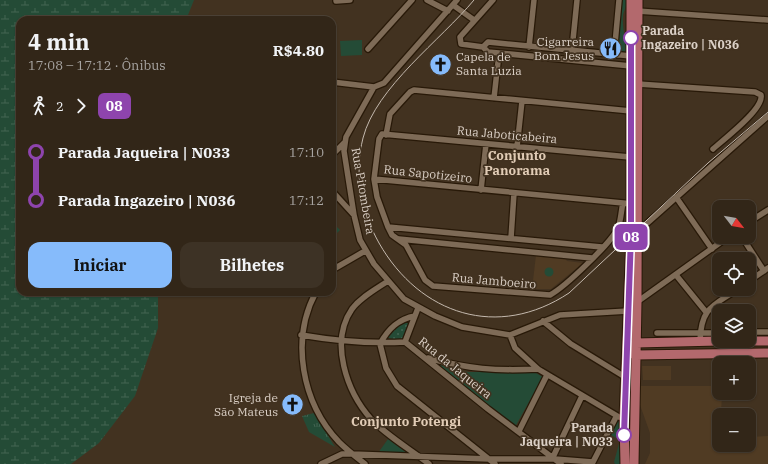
<!DOCTYPE html>
<html lang="pt">
<head>
<meta charset="utf-8">
<style>
  :root { --surface:#322618; --page:#3d3225; --text:#f1f3f6; --muted:#a8a5a2; --line:#4d4337; --accent:#86bbfb }
  body { margin:0; font-family:"IBM Plex Serif",serif; background:var(--page); color:var(--text); height:100vh; display:flex; flex-direction:column; font-size:15px; white-space:nowrap }
  * { box-sizing:border-box; margin:0 }
  p { font-size:13px; color:var(--muted) }
  .icon { flex:none; width:22px; height:22px; fill:none; stroke:currentColor; stroke-width:2; stroke-linecap:round; stroke-linejoin:round }
  .map { position:relative; flex:1; overflow:hidden }
  .panel { position:absolute; left:16px; top:16px; width:320px; height:280px; display:flex; flex-direction:column; background:var(--surface); border-radius:12px; box-shadow:0 1px 3px #0004,0 0 0 1px var(--line) }
  .panel>* { flex:none }
  .badge { padding:0 8px; border-radius:6px; font-size:14px; line-height:26px }
  .needle { width:26px; rotate:121deg }
  .tools { position:absolute; left:712px; top:200px; display:grid; gap:8px }
  .tools a { display:grid; place-items:center; width:44px; height:44px; border-radius:8px; background:var(--surface); box-shadow:0 1px 3px #0004,0 0 0 1px var(--line); font-size:20px }
  .map>.badge { position:absolute; translate:-50% -50%; box-shadow:0 0 0 2px #fff }
  .legs { display:flex; align-items:center; gap:6px; height:44px; padding:0 12px; font-size:13px }
  .legs p { margin-inline-start:auto }
  .head { display:flex; align-items:center; justify-content:space-between; height:68px; padding:0 12px }
  h1 { font-size:22px; font-weight:800; line-height:30px }
  .button { display:flex; gap:8px; margin-top:auto; padding:8px 12px }
  .button a { flex:1; height:46px; border-radius:12px; background:var(--accent); color:#111; font-size:16px; font-weight:800; line-height:46px; text-align:center }
  .button a+a { background:var(--page); color:var(--text) }
  ul { padding:0 12px; list-style:none }
  li { display:flex; align-items:center; gap:14px; height:48px; font-size:15px }
  li i { display:grid; place-items:center; width:6px; height:100%; margin:0 5px; background:currentColor }
  li i::after { content:''; width:10px; height:10px; margin:-5px; border:3px solid; border-radius:50%; background:var(--surface) }
  li p { margin-inline-start:auto }
  li:first-child i { background:linear-gradient(#0000 50%,currentColor 0) }
  li:last-child i { background:linear-gradient(currentColor 50%,#0000 0) }
  .map>svg:first-child { display:block }
  .built { fill:#503b23 }
  .grass { fill:url(#grass-tufts) }
  .wetland { fill:url(#wetland-marsh) }
  .park { fill:#244b36 }
  .garden { fill:url(#garden-dots) }
  .lines { fill:none; stroke-linecap:round; stroke-linejoin:round }
  .street-casing { stroke:#281908; stroke-width:8 }
  .primary-casing { stroke:#281908; stroke-width:11 }
  .street { stroke:#7e6b57; stroke-width:5.5 }
  .primary { stroke:#b3696d; stroke-width:9 }
  .tram { stroke:#c4b9ae; stroke-width:1 }
  .line-1-casing { stroke:#fff; stroke-width:9 }
  .line-1 { stroke:#8e44ad; stroke-width:6 }
  .stop-1-dot { fill:#fff; stroke:#8e44ad; stroke-width:2 }
  .labels { text-anchor:middle; stroke-width:3.5; stroke-linejoin:round; paint-order:stroke }
  .stop-label { font-size:12px; font-weight:bold; fill:#dbd0c6; stroke:#423220; text-anchor:start }
  .poi-label { font-size:12px; fill:#dbd0c6; stroke:#423220; text-anchor:end }
  .street-label { font-size:12px; fill:#dbd0c6; stroke:#423220 }
  .neighbourhood-label { font-size:13px; font-weight:bold; fill:#e1ccb6; stroke:#423220 }
</style>
</head>
<body>
<div class="map">
<svg width="768" height="464" viewBox="0 0 768 464">
  <defs>
    <pattern id="grass-tufts" width="24" height="20" patternUnits="userSpaceOnUse"><rect width="24" height="20" fill="#244b36"/><path d="M3 7l-1-3M5 7V3M7 7l1-3M15 17l-1-3M17 17v-4M19 17l1-3" fill="none" stroke="#436452"/></pattern>
    <pattern id="wetland-marsh" width="20" height="14" patternUnits="userSpaceOnUse"><rect width="20" height="14" fill="#244b36"/><path d="M1 5h8M5 5V1M11 12h8M15 12V8" fill="none" stroke="#436452"/></pattern>
    <pattern id="garden-dots" width="8" height="8" patternUnits="userSpaceOnUse"><rect width="8" height="8" fill="#244b36"/><path d="M2 2h.1M6 6h.1" fill="none" stroke="#436452" stroke-width="1.8" stroke-linecap="round"/></pattern>
  </defs>
  <rect width="100%" height="100%" fill="#423220"/>
  <path class="built" d="M 536,255 L 564,257 L 567,261 L 583,263 L 551,289 L 532,289 Z
    M 642,366 L 671,366 L 671,380 L 643,380 Z
    M 640,386 L 719,386 L 719,393 L 722,393 L 721,415 L 719,415 L 719,445 L 749,445 L 749,437 L 768,436 L 768,464 L 645,464 L 650,453 L 650,433 L 640,405 Z"/>
  <path class="grass" d="M 314,413 L 335,447 L 309,432 L 302,416 Z"/>
  <path class="wetland" d="M 0,0 L 194,0 L 186,20 L 20,20 L 20,292 L 158,292 L 158,328 L 135,396 L 99,443 L 71,464 L 0,464 Z"/>
  <path class="park" d="M 622,0 L 627,0 C 627,6 624,10 623,16 C 622,29 626,39 627,51 L 625,53 L 616,52 Z
    M 362,40 L 362,55 L 341,56 L 340,41 Z
    M 332,222 L 340,230 L 332,238 Z
    M544.5 272a4.5 4.5 0 1 1 9 0a4.5 4.5 0 1 1-9 0Z
    M 435,363 L 468,372 L 512,372 L 531,370 L 543,377 L 515,427 Z
    M 617,418 L 621,420 L 622,464 L 615,464 L 614,462 L 620,440 L 609,434 Z
    M 388,439 L 407,453 L 378,453 Z"/>
  <path class="garden" d="M 407,319 L 409,324 L 401,341 L 385,337 L 398,325 Z"/>
  <g class="lines">
    <defs>
      <path id="street" d="M 427,0 L 448,11
        M 457,0 L 384,83 L 374,87 L 346,137 L 344,151 L 354,215 L 360,240 L 374,264 L 404,299 L 435,316 L 462,327 L 510,335 L 560,315 L 628,311
        M 493,0 L 460,37 L 461,44 L 483,47 L 488,52 L 499,53 L 631,66
        M 336,1 L 350,0
        M 453,5 L 474,20
        M 637,11 L 768,20
        M 483,47 L 488,42 L 631,56
        M 529,47 L 534,0
        M 368,49 L 412,0
        M 572,50 L 577,0
        M 614,55 L 619,0
        M 332,82 L 374,87
        M 638,84 L 755,92 L 761,95 C 764,109 724,139 713,149
        M 494,98 L 499,53
        M 386,135 L 390,114 L 410,92 L 414,90 L 631,111
        M 517,147 L 522,101
        M 332,155 L 344,143
        M 630,157 L 382,134 L 379,139 L 374,179 L 377,197 L 388,227 L 392,235 L 406,245 L 425,280 L 433,286 L 550,295 C 565,287 611,243 618,228 C 621,220 621,211 623,203 L 631,204
        M 374,179 L 623,203
        M 481,190 L 486,144
        M 332,191 L 353,214
        M 676,197 L 712,249
        M 749,222 L 768,210
        M 644,226 L 768,116
        M 388,227 L 602,247
        M 742,237 L 764,271
        M 511,238 L 514,193
        M 399,239 L 592,258
        M 332,270 L 365,251
        M 676,275 L 706,312
        M 388,281 C 376,289 361,297 352,309 C 329,342 347,392 371,419 C 387,436 410,449 429,464
        M 749,281 L 768,268
        M 316,292 C 290,340 302,403 339,442 C 347,450 356,457 365,464
        M 637,302 L 728,237
        M 415,316 C 398,319 388,329 380,344 L 386,368 L 397,386 L 495,464
        M 543,321 L 571,344 L 625,377
        M 749,332 L 768,332
        M 657,333 L 719,333
        M 301,335 C 336,341 370,344 405,342 L 488,409 L 561,464
        M 510,335 L 515,348 L 538,369 L 619,417
        M 700,341 C 701,307 713,306 738,289
        M 405,342 L 418,308
        M 428,358 C 468,369 496,371 538,369
        M 519,431 L 547,375
        M 553,457 L 582,396
        M 321,464 L 342,454 L 352,454 L 489,459 L 555,459 L 593,462 L 616,417"/>
      <path id="primary" d="M 744,341 L 768,341
        M 631,347 L 636,343 L 719,341
        M 630,353 L 636,355 L 768,353
        M 625,464 L 624,419 L 631,235 L 631,0
        M 634,464 L 637,302 L 638,0"/>
    </defs>
    <use href="#street" class="street-casing"/>
    <use href="#primary" class="primary-casing"/>
    <use href="#street" class="street"/>
    <use href="#primary" class="primary"/>
    <path class="tram" d="M 474,0 C 441,40 376,87 363,138 C 354,174 361,211 379,243 C 420,315 498,340 569,293 L 708,163 L 768,112"/>
  </g>
  <g class="lines">
    <defs>
      <path id="line-1" d="M 624,435 L 631,235 L 631,38"/>
    </defs>
    <use href="#line-1" class="line-1-casing"/>
    <use href="#line-1" class="line-1"/>
  </g>
  <defs>
    <symbol id="restaurant-disc" viewBox="-11 -11 22 22"><circle r="9.5" fill="#86bbfb" stroke="#423220"/><path d="M-5-6h1v4h1v-4h1v4h1v-4h1v5L-1.5 .5V6h-2V.5L-5-1ZM5-6V6H3V1.5H1.5Q1.5-4 5-6Z" fill="#111"/></symbol>
    <symbol id="church-disc" viewBox="-11 -11 22 22"><circle r="9.5" fill="#86bbfb" stroke="#423220"/><path d="M-1.2-6h2.4v3.5h3.3v2.4h-3.3V6h-2.4V-.1h-3.3v-2.4h3.3Z" fill="#111"/></symbol>
  </defs>
  <g fill-rule="evenodd">
    <use href="#restaurant-disc" x="598" y="36" width="25" height="25"/>
    <use href="#church-disc" x="428" y="52" width="25" height="25"/>
    <use href="#church-disc" x="280" y="392" width="25" height="25"/>
  </g>
  <g class="stop-1-dot">
    <circle cx="631" cy="38" r="7"/>
    <circle cx="624" cy="435" r="7"/>
  </g>
  <g class="labels">
    <g class="stop-label">
      <text x="642" y="35">Parada<tspan x="642" dy="14">Ingazeiro | N036</tspan></text>
      <text x="613" y="432" text-anchor="end">Parada<tspan x="613" dy="14">Jaqueira | N033</tspan></text>
    </g>
    <g class="poi-label">
      <text x="594" y="46">Cigarreira<tspan x="594" dy="14">Bom Jesus</tspan></text>
      <text x="456" y="61" text-anchor="start">Capela de<tspan x="456" dy="14">Santa Luzia</tspan></text>
      <text x="278" y="402">Igreja de<tspan x="278" dy="14">São Mateus</tspan></text>
    </g>
    <g class="street-label">
      <text transform="translate(507 135) rotate(5)" y="4">Rua Jaboticabeira</text>
      <text transform="translate(428 174) rotate(6)" y="4">Rua Sapotizeiro</text>
      <text transform="translate(363 191) rotate(80)" y="4">Rua Pitombeira</text>
      <text transform="translate(494 281) rotate(5)" y="4">Rua Jamboeiro</text>
      <text transform="translate(455 368) rotate(39)" y="4">Rua da Jaqueira</text>
    </g>
    <g class="neighbourhood-label">
      <text x="517" y="160">Conjunto<tspan x="517" dy="15">Panorama</tspan></text>
      <text x="406" y="426">Conjunto Potengi</text>
    </g>
  </g>
</svg>
<div class="tools">
<a><svg class="needle" viewBox="-14 -14 28 28"><path d="M0-13l5 13h-10z" fill="#e53935"/><path d="M0 13l5-13h-10z" fill="#a8a5a2"/></svg></a>
<a><svg class="icon" aria-label="locate" viewBox="0 0 24 24"><circle cx="12" cy="12" r="6"/><path d="M12 2v4M12 18v4M2 12h4M18 12h4"/></svg></a>
<a><svg class="icon" aria-label="layers" viewBox="0 0 24 24"><path d="M12 4l9 5-9 5-9-5zM3 14l9 5 9-5"/></svg></a>
<a>+</a>
<a>−</a>
</div>
<b class="badge" style="left:631px;top:237px;background:#8e44ad;color:#fff">08</b>
<section class="panel">
<div class="head"><div><h1>4 min</h1><p>17:08 – 17:12 · Ônibus</p></div><b>R$4.80</b></div>
<div class="legs"><svg class="icon" aria-label="walk" viewBox="0 0 24 24"><circle cx="13" cy="4" r="2"/><path d="M13 8l-2 6 4 7M11 14l-3 7M7 12l3-4h3l4 4"/></svg>2<svg class="icon" aria-label="forward" viewBox="0 0 24 24"><path d="M9 5l7 7-7 7"/></svg><b class="badge" style="background:#8e44ad;color:#fff">08</b></div>
<ul>
<li><i style="color:#8e44ad"></i><b>Parada Jaqueira | N033</b><p>17:10</p></li>
<li><i style="color:#8e44ad"></i><b>Parada Ingazeiro | N036</b><p>17:12</p></li>
</ul>
<div class="button"><a>Iniciar</a><a>Bilhetes</a></div>
</section>
</div>
</body>
</html>
